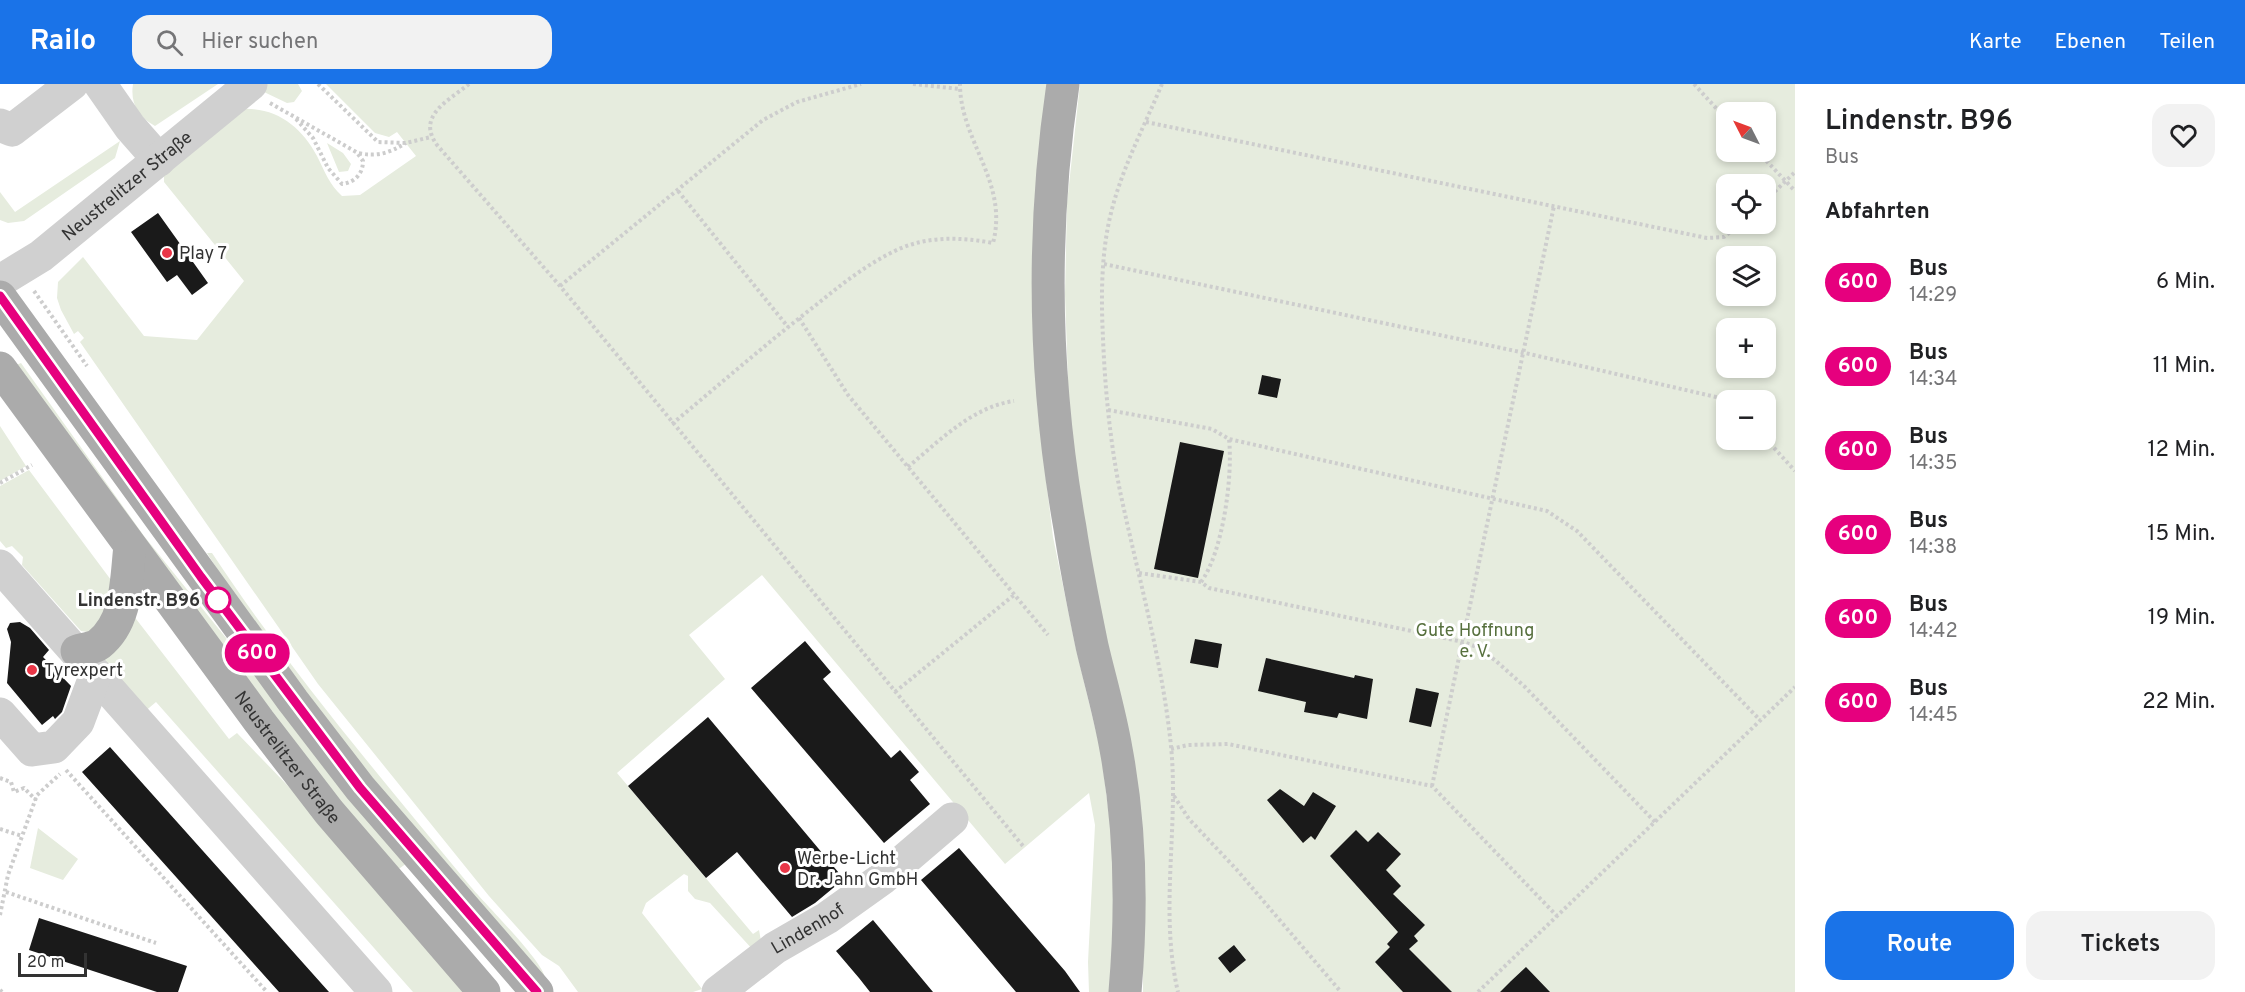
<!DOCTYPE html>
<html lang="de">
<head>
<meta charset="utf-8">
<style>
  :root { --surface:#fff; --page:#f2f2f2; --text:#202124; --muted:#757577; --accent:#1a73e8 }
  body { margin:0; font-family:Overpass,sans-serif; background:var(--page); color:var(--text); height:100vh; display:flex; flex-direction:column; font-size:22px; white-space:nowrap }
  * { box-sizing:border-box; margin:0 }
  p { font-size:20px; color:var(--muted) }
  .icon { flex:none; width:33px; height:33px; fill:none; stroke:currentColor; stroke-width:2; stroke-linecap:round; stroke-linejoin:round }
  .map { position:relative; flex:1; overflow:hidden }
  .side { display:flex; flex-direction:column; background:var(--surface); width:450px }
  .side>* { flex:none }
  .badge { padding:0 12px; border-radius:20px; font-size:21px; line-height:39px }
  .needle { width:39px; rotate:312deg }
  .tools { position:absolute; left:1716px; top:18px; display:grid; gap:12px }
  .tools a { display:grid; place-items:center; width:60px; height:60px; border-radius:12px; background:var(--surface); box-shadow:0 3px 9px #0003; font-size:30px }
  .scale { position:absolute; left:18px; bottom:15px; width:69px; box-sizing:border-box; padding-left:6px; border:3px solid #333; border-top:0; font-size:16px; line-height:21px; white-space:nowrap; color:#333; -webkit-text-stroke:4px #fff; paint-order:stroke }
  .map>.badge { position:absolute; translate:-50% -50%; box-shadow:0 0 0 3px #fff }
  h2 { padding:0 30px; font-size:22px; line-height:54px }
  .round { display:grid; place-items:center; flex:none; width:63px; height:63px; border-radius:18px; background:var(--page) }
  .head { display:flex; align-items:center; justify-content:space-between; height:102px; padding:0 30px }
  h1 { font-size:28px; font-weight:600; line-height:45px }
  .button { display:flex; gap:12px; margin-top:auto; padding:12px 30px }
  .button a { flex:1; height:69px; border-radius:18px; background:var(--accent); color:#fff; font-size:24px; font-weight:600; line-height:69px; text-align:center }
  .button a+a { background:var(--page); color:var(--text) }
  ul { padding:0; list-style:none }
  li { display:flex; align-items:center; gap:18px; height:84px; padding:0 30px }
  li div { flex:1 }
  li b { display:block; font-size:22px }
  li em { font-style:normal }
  li .badge { min-width:66px; font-weight:700; text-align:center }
  header { display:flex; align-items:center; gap:36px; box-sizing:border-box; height:84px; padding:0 30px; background:var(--accent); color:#fff }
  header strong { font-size:28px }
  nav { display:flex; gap:33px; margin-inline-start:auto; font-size:21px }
  .search { width:420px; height:54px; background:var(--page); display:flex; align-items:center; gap:15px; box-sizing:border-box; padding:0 21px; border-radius:18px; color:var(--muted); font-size:22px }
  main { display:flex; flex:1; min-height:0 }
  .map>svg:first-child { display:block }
  .green { fill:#e6ecde; fill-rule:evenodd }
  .building { fill:#1a1a1a }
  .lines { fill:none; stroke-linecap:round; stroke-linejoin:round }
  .path { stroke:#cdcdcd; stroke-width:4; stroke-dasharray:3 3; stroke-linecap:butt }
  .minor { stroke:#d0d0d0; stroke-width:33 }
  .major { stroke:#ababab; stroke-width:33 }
  .line-casing { stroke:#fff; stroke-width:14 }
  .line { stroke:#e6007e; stroke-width:9 }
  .poi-dot { fill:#e93647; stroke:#fff; stroke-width:2 }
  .stop-dot { fill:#fff; stroke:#e6007e; stroke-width:3 }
  .labels { text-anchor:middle; stroke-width:6; stroke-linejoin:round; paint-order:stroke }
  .street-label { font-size:18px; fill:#333; stroke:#fff }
  .poi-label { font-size:18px; fill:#333; stroke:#fff; text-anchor:start }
  .stop-label { font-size:18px; font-weight:bold; fill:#333; stroke:#fff; text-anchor:end }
  .park-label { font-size:18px; fill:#57703e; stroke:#fff }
</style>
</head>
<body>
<header>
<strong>Railo</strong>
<div class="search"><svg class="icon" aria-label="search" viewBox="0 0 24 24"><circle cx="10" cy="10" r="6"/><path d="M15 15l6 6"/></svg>Hier suchen</div>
<nav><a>Karte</a><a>Ebenen</a><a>Teilen</a></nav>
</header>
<main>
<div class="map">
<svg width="1795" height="908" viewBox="0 0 1795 908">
  <rect width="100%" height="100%" fill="#fff"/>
  <path class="green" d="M 133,0 L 218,0 L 155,42 C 138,33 130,19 133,0 Z
    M 266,0 L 298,0 L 302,7 L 294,18 L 287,19 L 264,8 Z
    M 326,0 L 1048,0 L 1033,209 L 1038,329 L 1053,453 L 1076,565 L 1101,668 L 1114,771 L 1113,878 L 1109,908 L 1089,908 L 1088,878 L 1095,741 L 1089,709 L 1005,780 L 762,491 L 689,551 L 725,595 L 617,689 L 753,850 L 759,846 L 761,857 L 754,867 L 710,819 L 695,815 L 688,807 L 688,792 L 684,790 L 646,819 L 642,829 L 702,905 L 693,908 L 578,908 L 559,882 L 542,871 L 489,812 L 318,600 L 80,258 L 84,254 L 78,247 L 74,250 L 61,226 L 57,214 L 58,198 L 83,173 L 144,252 L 197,256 L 244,197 L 164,98 L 164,92 L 241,25 C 276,23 301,42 317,72 C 325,88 329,100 342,112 L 360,111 L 416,72 L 397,48 L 389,53 L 375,49 Z
    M 1080,0 L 1795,0 L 1795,908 L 1143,908 L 1143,765 L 1083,441 L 1069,326 L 1065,210 L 1067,119 ZM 1726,28 L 1766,28 L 1766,68 L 1726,68 ZM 1726,100 L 1766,100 L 1766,140 L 1726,140 ZM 1726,172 L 1766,172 L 1766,212 L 1726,212 ZM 1726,244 L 1766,244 L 1766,284 L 1726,284 ZM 1726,316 L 1766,316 L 1766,356 L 1726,356 Z
    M 120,57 L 115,74 L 24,137 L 8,139 L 0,136 L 0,108 L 15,128 Z
    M 327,59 L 343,69 L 351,80 L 348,87 L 339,88 Z
    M 21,279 L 144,452 L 407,779 L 396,787 L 340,720 L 16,281 Z
    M 0,342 L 26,382 L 0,397 Z
    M 29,386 L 114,500 L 115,513 L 93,549 L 81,547 L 22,481 L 23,473 L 12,462 L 6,464 L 0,457 L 0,402 Z
    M 207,469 L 212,469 C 290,587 381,694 471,803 C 485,820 543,877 545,894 C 426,758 302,623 207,469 Z
    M 133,531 L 229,655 L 237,649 L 316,731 L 469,908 L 413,908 L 156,618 L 143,629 L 101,572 Z
    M 38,744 L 78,775 L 63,796 L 30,784 Z"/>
  <path class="building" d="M 158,129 L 208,199 L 192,211 L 177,191 L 167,198 L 131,148 Z
    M 1262,291 L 1281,295 L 1277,314 L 1258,310 Z
    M 1180,358 L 1224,367 L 1198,494 L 1154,485 Z
    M 20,538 L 30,544 L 49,566 L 43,573 L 71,602 L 62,628 L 55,635 L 53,632 L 42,641 L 7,599 L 11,558 L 7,545 L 10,539 Z
    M 1195,555 L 1222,560 L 1218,584 L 1190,579 Z
    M 805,557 L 831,588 L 823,595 L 891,674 L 900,666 L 919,688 L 910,696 L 930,720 L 884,759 L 751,604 Z
    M 1266,574 L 1354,594 L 1355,591 L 1373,595 L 1367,635 L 1339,629 L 1337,634 L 1304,628 L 1306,618 L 1258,607 Z
    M 1416,604 L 1439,609 L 1431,643 L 1409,638 Z
    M 708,633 L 844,795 L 815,819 L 792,833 L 737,768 L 706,794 L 628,702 Z
    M 110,663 L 329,908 L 279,908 L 82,688 Z
    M 1280,705 L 1304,722 L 1313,708 L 1336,722 L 1315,756 L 1311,752 L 1303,759 L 1267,716 Z
    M 1356,746 L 1368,758 L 1378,748 L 1401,770 L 1386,786 L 1401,802 L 1393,810 L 1425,841 L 1414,852 L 1418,857 L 1409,865 L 1452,908 L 1403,908 L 1375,878 L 1390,863 L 1387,860 L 1398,848 L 1330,772 Z
    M 959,764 L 1065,887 L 1080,908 L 1016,908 L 921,796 Z
    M 39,834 L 187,882 L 178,908 L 157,908 L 29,866 Z
    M 873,836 L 933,908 L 870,908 L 859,894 L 836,867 Z
    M 1234,861 L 1246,876 L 1230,889 L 1218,874 Z
    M 1526,883 L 1550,908 L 1500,908 L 1511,897 Z"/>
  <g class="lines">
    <path class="path" d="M 318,0 L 378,58 L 406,59 L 431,53
      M 469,0 C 448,17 416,32 437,61 L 560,202 L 1023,762
      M 913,0 L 960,5
      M 1162,0 C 1144,43 1122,84 1111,129 C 1101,169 1101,214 1103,254 C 1105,305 1110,357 1120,407 C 1138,492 1162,575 1171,662 C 1179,744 1159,827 1178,908
      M 1694,0 L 1726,35
      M 270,19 L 358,69 C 378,73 389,69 406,59
      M 296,35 L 313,54 L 328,84 L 342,100 C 355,98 363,90 363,77 L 358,70
      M 1146,38 L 1707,154 L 1724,153 L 1740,140
      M 1758,68 L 1795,107
      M 678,107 L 788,243
      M 1766,116 L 1795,88
      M 1104,180 L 1525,269 L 1729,316
      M 560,202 L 763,36 L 797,18 L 861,0
      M 34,207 L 87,282
      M 799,234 L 848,311 L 1048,551
      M 1108,326 L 1212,345 L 1229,355 L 1547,427 L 1577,447 L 1760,636
      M 672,340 C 720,300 767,259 816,221 C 842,200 868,179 899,165 C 929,152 961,153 993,159 C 1009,98 960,57 960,0
      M 1766,355 L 1795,387
      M 908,383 C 939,357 972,323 1014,317
      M 0,399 L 32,381
      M 1139,489 L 1201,498 L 1209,504 L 1463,558 L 1477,563 L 1496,577 L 1525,603 L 1656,739
      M 1201,498 C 1223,468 1233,392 1229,355
      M 895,608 L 1014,511
      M 1171,665 L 1188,661 L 1228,660 L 1432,702 L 1557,832
      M 66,686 L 267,908
      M 0,694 L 11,698 L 14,708 L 24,704 L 36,716
      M 1432,702 L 1554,122
      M 1174,712 L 1189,735 L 1237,786 L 1341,908
      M 0,745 L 22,752
      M 6,808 L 156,859
      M 0,831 L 8,791 L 37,711 L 60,690
      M 0,906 L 2,908
      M 1478,908 L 1795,603"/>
    <g class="minor">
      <path d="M 100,0 L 130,43 L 159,76"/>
      <path d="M 0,41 L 12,46 L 72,0"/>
      <path id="s1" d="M 0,197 L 41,172 L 251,0"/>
      <path d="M 0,482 L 376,908"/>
      <path d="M 0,630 L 32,666 L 54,663 L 78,638 L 96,590"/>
      <path id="s2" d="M 718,908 L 775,864 L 827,834 L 883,794 L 952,735"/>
    </g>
    <g class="major">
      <path d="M 1063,0 C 1041,147 1044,298 1070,444 C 1076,484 1084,523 1092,562 C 1100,596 1110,630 1116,665 C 1131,745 1132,827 1125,908"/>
      <path d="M 0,213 L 293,617 L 360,704 L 537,908"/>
      <path id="s3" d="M 0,284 L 259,637 L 329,728 L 484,908"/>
      <path d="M 77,567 C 84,565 94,564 99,560 C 128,537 126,495 130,462"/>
    </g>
  </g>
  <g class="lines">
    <defs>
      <path id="line" d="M 0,212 L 201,493 L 360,704 L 537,908"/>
    </defs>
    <use href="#line" class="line-casing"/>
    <use href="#line" class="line"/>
  </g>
  <g class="poi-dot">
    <circle cx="167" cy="169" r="6"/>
    <circle cx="32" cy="586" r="6"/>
    <circle cx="785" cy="784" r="6"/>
  </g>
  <circle class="stop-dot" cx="218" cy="516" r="12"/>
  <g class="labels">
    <g class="street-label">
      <text dy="6" stroke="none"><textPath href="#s1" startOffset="159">Neustrelitzer Straße</textPath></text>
      <text dy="6" stroke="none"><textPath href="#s3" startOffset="484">Neustrelitzer Straße</textPath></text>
      <text dy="6" stroke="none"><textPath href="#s2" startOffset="110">Lindenhof</textPath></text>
    </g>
    <g class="poi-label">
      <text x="179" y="175">Play 7</text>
      <text x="44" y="592">Tyrexpert</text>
      <text x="797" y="780">Werbe-Licht<tspan x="797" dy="21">Dr. Jahn GmbH</tspan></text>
    </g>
    <g class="stop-label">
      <text x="200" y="522">Lindenstr. B96</text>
    </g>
    <g class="park-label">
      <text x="1475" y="552">Gute Hoffnung<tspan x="1475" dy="21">e. V.</tspan></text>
    </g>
  </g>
</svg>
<div class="tools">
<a><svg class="needle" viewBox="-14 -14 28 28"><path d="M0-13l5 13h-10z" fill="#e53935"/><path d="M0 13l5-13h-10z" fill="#757577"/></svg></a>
<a><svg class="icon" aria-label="locate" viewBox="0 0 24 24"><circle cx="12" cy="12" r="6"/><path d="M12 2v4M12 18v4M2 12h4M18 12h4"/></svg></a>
<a><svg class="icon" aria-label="layers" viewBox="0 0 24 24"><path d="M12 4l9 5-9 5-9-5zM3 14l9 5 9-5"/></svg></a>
<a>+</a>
<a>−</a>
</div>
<div class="scale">20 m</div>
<b class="badge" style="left:257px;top:569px;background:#e6007e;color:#fff">600</b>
</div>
<section class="side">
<div class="head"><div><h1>Lindenstr. B96</h1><p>Bus</p></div><a class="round"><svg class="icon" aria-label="heart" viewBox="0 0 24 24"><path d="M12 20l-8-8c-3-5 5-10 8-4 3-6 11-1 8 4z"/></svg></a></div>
<h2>Abfahrten</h2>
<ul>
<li><span class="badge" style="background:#e6007e;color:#fff">600</span><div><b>Bus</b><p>14:29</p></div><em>6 Min.</em></li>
<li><span class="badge" style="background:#e6007e;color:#fff">600</span><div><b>Bus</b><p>14:34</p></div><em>11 Min.</em></li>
<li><span class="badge" style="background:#e6007e;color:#fff">600</span><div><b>Bus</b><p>14:35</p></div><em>12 Min.</em></li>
<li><span class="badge" style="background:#e6007e;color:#fff">600</span><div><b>Bus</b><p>14:38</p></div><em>15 Min.</em></li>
<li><span class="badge" style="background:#e6007e;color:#fff">600</span><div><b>Bus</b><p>14:42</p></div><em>19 Min.</em></li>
<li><span class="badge" style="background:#e6007e;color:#fff">600</span><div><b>Bus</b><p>14:45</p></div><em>22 Min.</em></li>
</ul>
<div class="button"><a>Route</a><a>Tickets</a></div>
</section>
</main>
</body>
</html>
